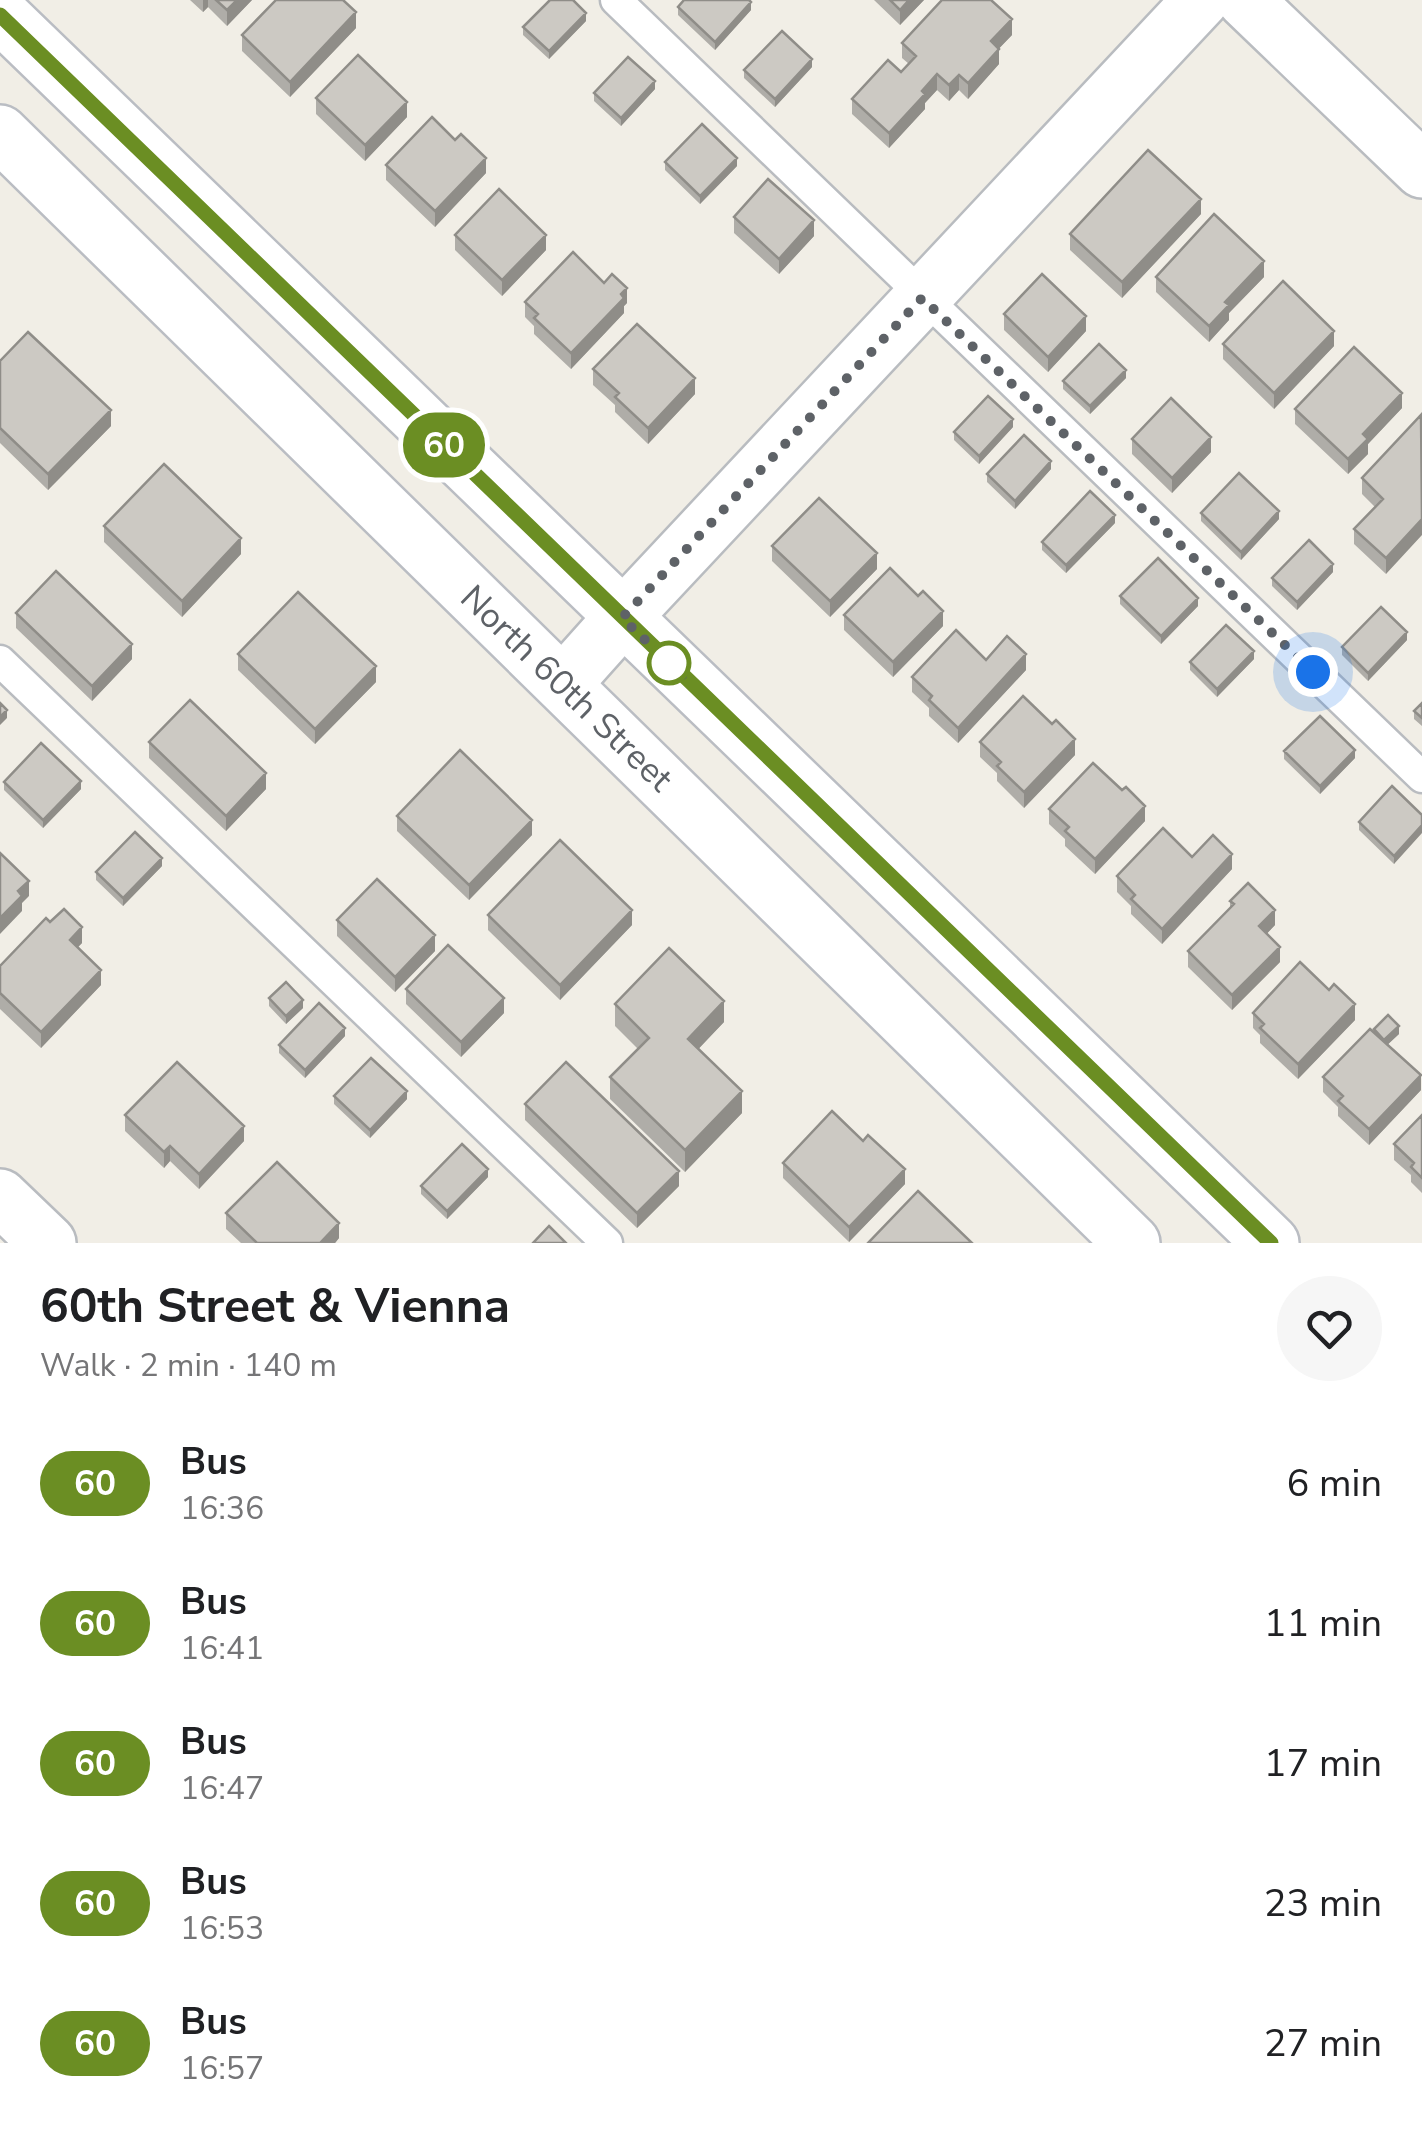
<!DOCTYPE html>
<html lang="en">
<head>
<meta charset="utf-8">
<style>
  :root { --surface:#fff; --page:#f6f6f6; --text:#202124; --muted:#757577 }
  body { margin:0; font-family:"Nunito Sans",sans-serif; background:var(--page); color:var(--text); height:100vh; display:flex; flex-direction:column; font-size:38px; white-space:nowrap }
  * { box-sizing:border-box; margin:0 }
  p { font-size:32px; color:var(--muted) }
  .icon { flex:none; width:55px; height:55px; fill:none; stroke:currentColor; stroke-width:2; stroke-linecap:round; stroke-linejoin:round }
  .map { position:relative; height:1243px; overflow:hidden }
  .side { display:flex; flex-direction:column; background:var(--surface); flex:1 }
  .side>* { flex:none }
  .badge { padding:0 20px; border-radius:32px; font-size:35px; line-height:65px }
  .you { position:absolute; width:50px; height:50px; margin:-25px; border:8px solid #fff; border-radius:50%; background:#1a73e8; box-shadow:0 0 0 15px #1a73e833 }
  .map>.badge { position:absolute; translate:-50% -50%; box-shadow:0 0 0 5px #fff }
  .round { display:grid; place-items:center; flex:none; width:105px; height:105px; border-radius:52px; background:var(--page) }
  .head { display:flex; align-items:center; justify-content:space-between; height:170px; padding:0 40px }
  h1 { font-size:48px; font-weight:700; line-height:75px }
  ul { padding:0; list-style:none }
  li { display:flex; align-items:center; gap:30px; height:140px; padding:0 40px }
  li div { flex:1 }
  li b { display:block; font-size:38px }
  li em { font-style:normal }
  li .badge { min-width:110px; font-weight:700; text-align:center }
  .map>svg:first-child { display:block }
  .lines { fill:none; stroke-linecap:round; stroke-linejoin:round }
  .service-casing { stroke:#b9bcc0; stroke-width:35 }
  .minor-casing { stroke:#b9bcc0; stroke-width:60 }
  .secondary-casing { stroke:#babdc3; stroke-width:60 }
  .service { stroke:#fff; stroke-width:30 }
  .minor { stroke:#fff; stroke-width:55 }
  .secondary { stroke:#fff; stroke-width:55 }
  .wall { fill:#afada8 }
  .shaded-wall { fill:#8f8d88 }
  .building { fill:#ccc9c3; stroke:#8f8d88; stroke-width:2.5 }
  .line-casing { stroke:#fff; stroke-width:22 }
  .line { stroke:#6b8e23; stroke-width:15 }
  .walk { stroke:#5e6267; stroke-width:10; stroke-dasharray:0 18 }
  .stop-dot { fill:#fff; stroke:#6b8e23; stroke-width:5 }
  .labels { text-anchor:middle; stroke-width:9; stroke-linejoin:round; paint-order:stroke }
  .street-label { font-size:35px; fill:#5e6267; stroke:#fff }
</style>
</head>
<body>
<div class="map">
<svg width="1422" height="1243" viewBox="0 0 1422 1243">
  <rect width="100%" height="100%" fill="#f1eee6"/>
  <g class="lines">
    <defs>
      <path id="service" d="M 616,0 L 1422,777
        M 0,661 L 607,1243"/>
      <path id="minor" d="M 1245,0 L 1422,170
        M 563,684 L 622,618 L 1201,0
        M 0,1197 L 48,1243"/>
      <path id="secondary" d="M 0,14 L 1271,1243
        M 0,133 L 1132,1243"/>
    </defs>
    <use href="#service" class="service-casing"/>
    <use href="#minor" class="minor-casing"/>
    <use href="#secondary" class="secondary-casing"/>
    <use href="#service" class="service"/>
    <use href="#minor" class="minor"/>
    <use href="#secondary" class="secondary"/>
  </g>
  <path class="wall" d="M 190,0 L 252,0 L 227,26 L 208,7 L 203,12 Z
    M 874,0 L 924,0 L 900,25 Z
    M 678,7 L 751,10 L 715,50 L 678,15 Z
    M 586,21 L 549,59 L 523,35 L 523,27 Z
    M 356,28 L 290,97 L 242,51 L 242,35 Z
    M 1012,35 L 999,48 L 999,64 L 968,99 L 959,90 L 949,101 L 937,90 L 925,103 L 925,109 L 889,148 L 852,114 L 852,99 L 901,72 L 909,64 L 902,58 L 902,43 Z
    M 812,67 L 775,107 L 744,78 L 744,70 Z
    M 655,89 L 621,126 L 594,101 L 594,93 Z
    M 316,98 L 407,117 L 365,161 L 316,114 Z
    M 665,162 L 737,166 L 700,204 L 665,170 Z
    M 386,165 L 486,173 L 435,227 L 386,180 Z
    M 1201,214 L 1122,298 L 1070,250 L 1070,234 Z
    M 734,217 L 814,236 L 779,274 L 734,233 Z
    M 455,235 L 546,250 L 502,296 L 455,250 Z
    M 1156,277 L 1264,277 L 1229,313 L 1229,320 L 1209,342 L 1156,292 Z
    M 525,302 L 627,303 L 624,306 L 624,313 L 571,369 L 534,334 L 534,326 L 525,317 Z
    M 1004,314 L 1086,331 L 1048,372 L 1004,330 Z
    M 1223,344 L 1334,346 L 1274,409 L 1223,359 Z
    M 0,361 L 111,426 L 48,490 L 0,443 Z
    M 593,369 L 695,394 L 648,444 L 615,412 L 615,405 L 593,385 Z
    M 1126,378 L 1090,414 L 1063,389 L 1063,381 Z
    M 1402,408 L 1368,444 L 1368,454 L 1348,474 L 1295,424 L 1295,409 Z
    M 1422,416 L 1386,574 L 1354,544 L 1354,529 L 1375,507 L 1362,494 L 1362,478 Z
    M 1013,427 L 979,464 L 954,440 L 954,432 Z
    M 1132,439 L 1211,452 L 1172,493 L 1132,454 Z
    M 1051,469 L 1015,509 L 987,482 L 987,474 Z
    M 1201,513 L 1279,519 L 1241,560 L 1201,521 Z
    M 1115,523 L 1066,573 L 1042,550 L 1042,542 Z
    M 104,526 L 241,554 L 182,617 L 104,542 Z
    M 772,546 L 877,569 L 830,617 L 772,561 Z
    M 1333,572 L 1297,610 L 1272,586 L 1272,578 Z
    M 1120,596 L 1198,606 L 1161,644 L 1120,604 Z
    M 16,613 L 132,659 L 92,701 L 16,628 Z
    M 844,615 L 943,626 L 893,677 L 844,630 Z
    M 1407,640 L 1368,681 L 1342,655 L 1342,647 Z
    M 238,654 L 376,682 L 315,744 L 238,670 Z
    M 1254,659 L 1217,697 L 1190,670 L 1190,662 Z
    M 986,660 L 1026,670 L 958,743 L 929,716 L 929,708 L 912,692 L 912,677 Z
    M 1422,703 L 1422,726 L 1414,719 L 1414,711 Z
    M 149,742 L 266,789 L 226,831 L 149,758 Z
    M 980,742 L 1075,755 L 1024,808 L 997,781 L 997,773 L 980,757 Z
    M 1284,751 L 1355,758 L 1320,794 L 1284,759 Z
    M 4,782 L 81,789 L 43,828 L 4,790 Z
    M 1049,809 L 1145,821 L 1095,874 L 1065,846 L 1065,839 L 1049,824 Z
    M 1422,815 L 1394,864 L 1359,830 L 1359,822 Z
    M 397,816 L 532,835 L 469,900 L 397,831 Z
    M 1192,857 L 1232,869 L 1162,944 L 1131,914 L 1131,906 L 1117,892 L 1117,876 Z
    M 162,866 L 123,906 L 96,880 L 96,872 Z
    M 1230,901 L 1275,925 L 1266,934 L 1280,962 L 1232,1010 L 1188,967 L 1188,951 L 1230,908 Z
    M 488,915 L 632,925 L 560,1000 L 488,930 Z
    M 337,920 L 435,951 L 395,992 L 337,936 Z
    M 50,922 L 82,943 L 78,947 L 101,985 L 41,1048 L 0,1009 L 0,966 Z
    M 406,989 L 504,1013 L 461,1057 L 406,1004 Z
    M 269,998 L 303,1008 L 286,1024 L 269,1006 Z
    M 615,1004 L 724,1022 L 698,1049 L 742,1113 L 685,1172 L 610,1099 L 610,1077 L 638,1049 L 615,1026 Z
    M 1253,1013 L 1355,1020 L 1298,1079 L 1260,1043 L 1260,1035 L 1253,1028 Z
    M 1374,1029 L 1399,1034 L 1387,1045 L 1421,1090 L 1369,1145 L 1338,1116 L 1338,1107 L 1323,1092 L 1323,1077 L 1374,1032 Z
    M 345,1036 L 305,1078 L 279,1053 L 279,1045 Z
    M 334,1096 L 407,1099 L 370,1138 L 334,1104 Z
    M 525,1104 L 679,1186 L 637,1228 L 525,1120 Z
    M 125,1115 L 244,1141 L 199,1189 L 170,1161 L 164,1168 L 125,1131 Z
    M 1422,1115 L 1422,1193 L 1411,1182 L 1411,1175 L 1394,1160 L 1394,1144 Z
    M 783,1163 L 905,1184 L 849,1242 L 783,1178 Z
    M 488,1177 L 447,1219 L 421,1194 L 421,1186 Z
    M 226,1213 L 339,1238 L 335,1243 L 241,1243 L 226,1229 Z"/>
  <path class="shaded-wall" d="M 203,0 L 208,0 L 208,7 L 203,12 Z
    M 237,0 L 252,0 L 227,26 L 227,10 Z
    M 909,0 L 924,0 L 900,25 L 900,10 Z
    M 751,2 L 751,10 L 715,50 L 715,42 Z
    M 356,12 L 356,28 L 290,97 L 290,82 Z
    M 586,13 L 586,21 L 549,59 L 549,51 Z
    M 1012,19 L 1012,35 L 991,57 L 991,41 Z
    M 999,49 L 999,64 L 968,99 L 968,83 Z
    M 812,59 L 812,67 L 775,107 L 775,99 Z
    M 937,74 L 937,90 L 925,103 L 925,109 L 889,148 L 889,133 L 922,91 Z
    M 959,75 L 959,90 L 949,101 L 949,85 Z
    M 655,81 L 655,89 L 621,126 L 621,118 Z
    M 407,102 L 407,117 L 365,161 L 365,145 Z
    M 486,158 L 486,173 L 435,227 L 435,211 Z
    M 737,158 L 737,166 L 700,204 L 700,196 Z
    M 1201,199 L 1201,214 L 1122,298 L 1122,282 Z
    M 814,220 L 814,236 L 779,274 L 779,259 Z
    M 546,235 L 546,250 L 502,296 L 502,280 Z
    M 1264,261 L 1264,277 L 1229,313 L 1229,320 L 1209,342 L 1209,326 L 1225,302 Z
    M 627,288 L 627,303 L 624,306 L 624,313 L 571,369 L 571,353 Z
    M 1086,316 L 1086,331 L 1048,372 L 1048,357 Z
    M 1334,331 L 1334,346 L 1274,409 L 1274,393 Z
    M 1126,370 L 1126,378 L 1090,414 L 1090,406 Z
    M 695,378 L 695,394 L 648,444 L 648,428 Z
    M 1402,393 L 1402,408 L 1368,444 L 1368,454 L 1348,474 L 1348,459 L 1363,434 Z
    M 111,410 L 111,426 L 48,490 L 48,474 Z
    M 1013,419 L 1013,427 L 979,464 L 979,456 Z
    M 1211,437 L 1211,452 L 1172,493 L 1172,478 Z
    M 1051,461 L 1051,469 L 1015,509 L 1015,501 Z
    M 1279,511 L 1279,519 L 1241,560 L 1241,552 Z
    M 1115,515 L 1115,523 L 1066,573 L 1066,565 Z
    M 1422,519 L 1422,535 L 1386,574 L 1386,558 Z
    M 241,538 L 241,554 L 182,617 L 182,601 Z
    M 877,553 L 877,569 L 830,617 L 830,601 Z
    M 1333,564 L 1333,572 L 1297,610 L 1297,602 Z
    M 1198,598 L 1198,606 L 1161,644 L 1161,636 Z
    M 943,611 L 943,626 L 893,677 L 893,662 Z
    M 1407,632 L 1407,640 L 1368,681 L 1368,673 Z
    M 132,644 L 132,659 L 92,701 L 92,686 Z
    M 1254,651 L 1254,659 L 1217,697 L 1217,689 Z
    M 1026,654 L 1026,670 L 958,743 L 958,728 Z
    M 376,666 L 376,682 L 315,744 L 315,729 Z
    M 7,710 L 7,718 L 0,725 L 0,717 Z
    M 1075,739 L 1075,755 L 1024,808 L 1024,792 Z
    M 1355,750 L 1355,758 L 1320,794 L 1320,786 Z
    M 266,773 L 266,789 L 226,831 L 226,816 Z
    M 81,781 L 81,789 L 43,828 L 43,820 Z
    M 1145,806 L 1145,821 L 1095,874 L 1095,859 Z
    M 532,820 L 532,835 L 469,900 L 469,885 Z
    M 1422,825 L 1422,833 L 1394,864 L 1394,856 Z
    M 1232,854 L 1232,869 L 1162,944 L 1162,929 Z
    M 162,858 L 162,866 L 123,906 L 123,898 Z
    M 29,881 L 29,896 L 22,903 L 22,911 L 0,934 L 0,918 L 18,891 Z
    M 632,910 L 632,925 L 560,1000 L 560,985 Z
    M 1275,910 L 1275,925 L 1259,942 L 1259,926 Z
    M 82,927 L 82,943 L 70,955 L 70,940 Z
    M 435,935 L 435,951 L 395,992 L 395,977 Z
    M 1280,947 L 1280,962 L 1232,1010 L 1232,995 Z
    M 101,970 L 101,985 L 41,1048 L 41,1032 Z
    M 504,998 L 504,1013 L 461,1057 L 461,1042 Z
    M 303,1000 L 303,1008 L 286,1024 L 286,1016 Z
    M 724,1001 L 724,1022 L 688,1060 L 688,1039 Z
    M 1355,1004 L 1355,1020 L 1298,1079 L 1298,1064 Z
    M 1399,1026 L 1399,1034 L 1384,1048 L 1384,1040 Z
    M 345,1028 L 345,1036 L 305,1078 L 305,1070 Z
    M 1421,1075 L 1421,1090 L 1369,1145 L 1369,1129 Z
    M 407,1091 L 407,1099 L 370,1138 L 370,1130 Z
    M 742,1091 L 742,1113 L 685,1172 L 685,1150 Z
    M 244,1126 L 244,1141 L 199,1189 L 199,1174 Z
    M 170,1146 L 170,1161 L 164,1168 L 164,1152 Z
    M 488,1169 L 488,1177 L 447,1219 L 447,1211 Z
    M 905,1169 L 905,1184 L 849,1242 L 849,1227 Z
    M 679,1171 L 679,1186 L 637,1228 L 637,1213 Z
    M 339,1223 L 339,1238 L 335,1243 L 320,1243 Z"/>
  <path class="building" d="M 216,0 L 237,0 L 227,10 Z
    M 276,0 L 343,0 L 356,12 L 290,82 L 242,35 Z
    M 550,0 L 573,0 L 586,13 L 549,51 L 523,27 Z
    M 684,0 L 749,0 L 751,2 L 715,42 L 678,7 Z
    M 890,0 L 909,0 L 900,10 Z
    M 942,0 L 991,0 L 1012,19 L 991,41 L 999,49 L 968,83 L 959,75 L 949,85 L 937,74 L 922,91 L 925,94 L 889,133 L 852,99 L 888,60 L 901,72 L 916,56 L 902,43 Z
    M 782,31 L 812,59 L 775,99 L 744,70 Z
    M 358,55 L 407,102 L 365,145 L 316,98 Z
    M 628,57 L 655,81 L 621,118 L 594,93 Z
    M 432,117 L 455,140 L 461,134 L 486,158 L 435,211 L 386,165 Z
    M 702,124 L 737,158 L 700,196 L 665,162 Z
    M 1148,150 L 1201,199 L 1122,282 L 1070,234 Z
    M 768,179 L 814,220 L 779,259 L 734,217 Z
    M 499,189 L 546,235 L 502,280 L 455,235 Z
    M 1214,214 L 1264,261 L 1225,302 L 1229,305 L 1209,326 L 1156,277 Z
    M 573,252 L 604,283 L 612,274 L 627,288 L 621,294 L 624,298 L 571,353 L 534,318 L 538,314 L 525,302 Z
    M 1042,274 L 1086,316 L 1048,357 L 1004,314 Z
    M 1283,281 L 1334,331 L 1274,393 L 1223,344 Z
    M 637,324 L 695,378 L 648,428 L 615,397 L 619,393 L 593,369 Z
    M 28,332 L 111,410 L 48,474 L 0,428 L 0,361 Z
    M 1099,344 L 1126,370 L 1090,406 L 1063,381 Z
    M 1354,347 L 1402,393 L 1363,434 L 1368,439 L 1348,459 L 1295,409 Z
    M 988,396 L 1013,419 L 979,456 L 954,432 Z
    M 1171,398 L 1211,437 L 1172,478 L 1132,439 Z
    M 1421,415 L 1422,519 L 1386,558 L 1354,529 L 1383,499 L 1362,478 Z
    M 1024,435 L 1051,461 L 1015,501 L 987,474 Z
    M 164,464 L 241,538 L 182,601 L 104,526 Z
    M 1239,473 L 1279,511 L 1241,552 L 1201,513 Z
    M 1090,491 L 1115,515 L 1066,565 L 1042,542 Z
    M 819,498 L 877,553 L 830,601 L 772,546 Z
    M 1309,540 L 1333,564 L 1297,602 L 1272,578 Z
    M 1158,558 L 1198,598 L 1161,636 L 1120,596 Z
    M 890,568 L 918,596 L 923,591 L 943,611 L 893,662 L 844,615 Z
    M 56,571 L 132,644 L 92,686 L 16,613 Z
    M 298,592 L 376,666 L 315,729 L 238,654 Z
    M 1381,607 L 1407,632 L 1368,673 L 1342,647 Z
    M 1226,625 L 1254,651 L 1217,689 L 1190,662 Z
    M 956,630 L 986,660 L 1007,636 L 1026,654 L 958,728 L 929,700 L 932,696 L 912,677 Z
    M 1023,696 L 1052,724 L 1056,720 L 1075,739 L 1024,792 L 997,766 L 1001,762 L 980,742 Z
    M 190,700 L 266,773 L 226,816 L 149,742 Z
    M 0,703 L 7,710 L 0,717 Z
    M 1422,703 L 1422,718 L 1414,711 Z
    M 1320,716 L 1355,750 L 1320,786 L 1284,751 Z
    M 41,743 L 81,781 L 43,820 L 4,782 Z
    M 460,750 L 532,820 L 469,885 L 397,816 Z
    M 1093,763 L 1122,790 L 1126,787 L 1145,806 L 1095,859 L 1065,831 L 1069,827 L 1049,809 Z
    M 1392,786 L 1422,815 L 1422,825 L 1394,856 L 1359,822 Z
    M 1163,828 L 1192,857 L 1213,835 L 1232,854 L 1162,929 L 1131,899 L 1135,895 L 1117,876 Z
    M 135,832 L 162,858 L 123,898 L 96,872 Z
    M 560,840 L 632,910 L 560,985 L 488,915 Z
    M 0,853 L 29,881 L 18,891 L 22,896 L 0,918 Z
    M 377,879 L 435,935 L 395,977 L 337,920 Z
    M 1248,883 L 1275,910 L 1259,926 L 1280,947 L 1232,995 L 1188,951 L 1234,904 L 1230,901 Z
    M 64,909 L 82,927 L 70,940 L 101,970 L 41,1032 L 0,993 L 0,966 L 46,918 L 50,922 Z
    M 448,945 L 504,998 L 461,1042 L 406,989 Z
    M 669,948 L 724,1001 L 688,1039 L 742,1091 L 685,1150 L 610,1077 L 649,1038 L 615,1004 Z
    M 1300,962 L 1329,990 L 1334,984 L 1355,1004 L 1298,1064 L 1260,1028 L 1264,1024 L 1253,1013 Z
    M 286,982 L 303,1000 L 286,1016 L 269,998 Z
    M 319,1003 L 345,1028 L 305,1070 L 279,1045 Z
    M 1388,1015 L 1399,1026 L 1384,1040 L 1374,1029 Z
    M 1370,1029 L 1421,1075 L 1369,1129 L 1338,1101 L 1343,1096 L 1323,1077 Z
    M 371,1058 L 407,1091 L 370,1130 L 334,1096 Z
    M 177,1062 L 244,1126 L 199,1174 L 170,1146 L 164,1152 L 125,1115 Z
    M 566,1062 L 679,1171 L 637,1213 L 525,1104 Z
    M 832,1111 L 863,1141 L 868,1135 L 905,1169 L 849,1227 L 783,1163 Z
    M 1422,1115 L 1422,1178 L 1411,1167 L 1414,1163 L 1394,1144 Z
    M 462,1144 L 488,1169 L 447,1211 L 421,1186 Z
    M 277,1162 L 339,1223 L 320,1243 L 257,1243 L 226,1213 Z
    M 918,1191 L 972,1243 L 868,1243 Z
    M 549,1226 L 566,1243 L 533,1243 Z"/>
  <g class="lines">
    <defs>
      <path id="line" d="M 0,15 L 1271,1243"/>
    </defs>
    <use href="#line" class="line-casing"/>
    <use href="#line" class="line"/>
    <path class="walk" d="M 669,663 L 683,676 L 622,618 L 922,298 L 1313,672"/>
  </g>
  <circle class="stop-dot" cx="669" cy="663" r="20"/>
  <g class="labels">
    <g class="street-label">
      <text transform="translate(567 688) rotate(44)" y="12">North 60th Street</text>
    </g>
  </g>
</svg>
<div class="you" style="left:1313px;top:672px"></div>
<b class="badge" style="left:444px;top:445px;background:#6b8e23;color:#fff">60</b>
</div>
<section class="side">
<div class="head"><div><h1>60th Street &amp; Vienna</h1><p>Walk · 2 min · 140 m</p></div><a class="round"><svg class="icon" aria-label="heart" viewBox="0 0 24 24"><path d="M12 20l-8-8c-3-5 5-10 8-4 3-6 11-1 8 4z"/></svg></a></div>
<ul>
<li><span class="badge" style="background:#6b8e23;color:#fff">60</span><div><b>Bus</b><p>16:36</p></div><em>6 min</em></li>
<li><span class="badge" style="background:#6b8e23;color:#fff">60</span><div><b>Bus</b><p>16:41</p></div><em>11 min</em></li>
<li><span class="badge" style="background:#6b8e23;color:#fff">60</span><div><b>Bus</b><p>16:47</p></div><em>17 min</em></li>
<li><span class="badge" style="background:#6b8e23;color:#fff">60</span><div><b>Bus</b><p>16:53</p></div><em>23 min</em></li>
<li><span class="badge" style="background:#6b8e23;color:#fff">60</span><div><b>Bus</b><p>16:57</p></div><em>27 min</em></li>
</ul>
</section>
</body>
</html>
